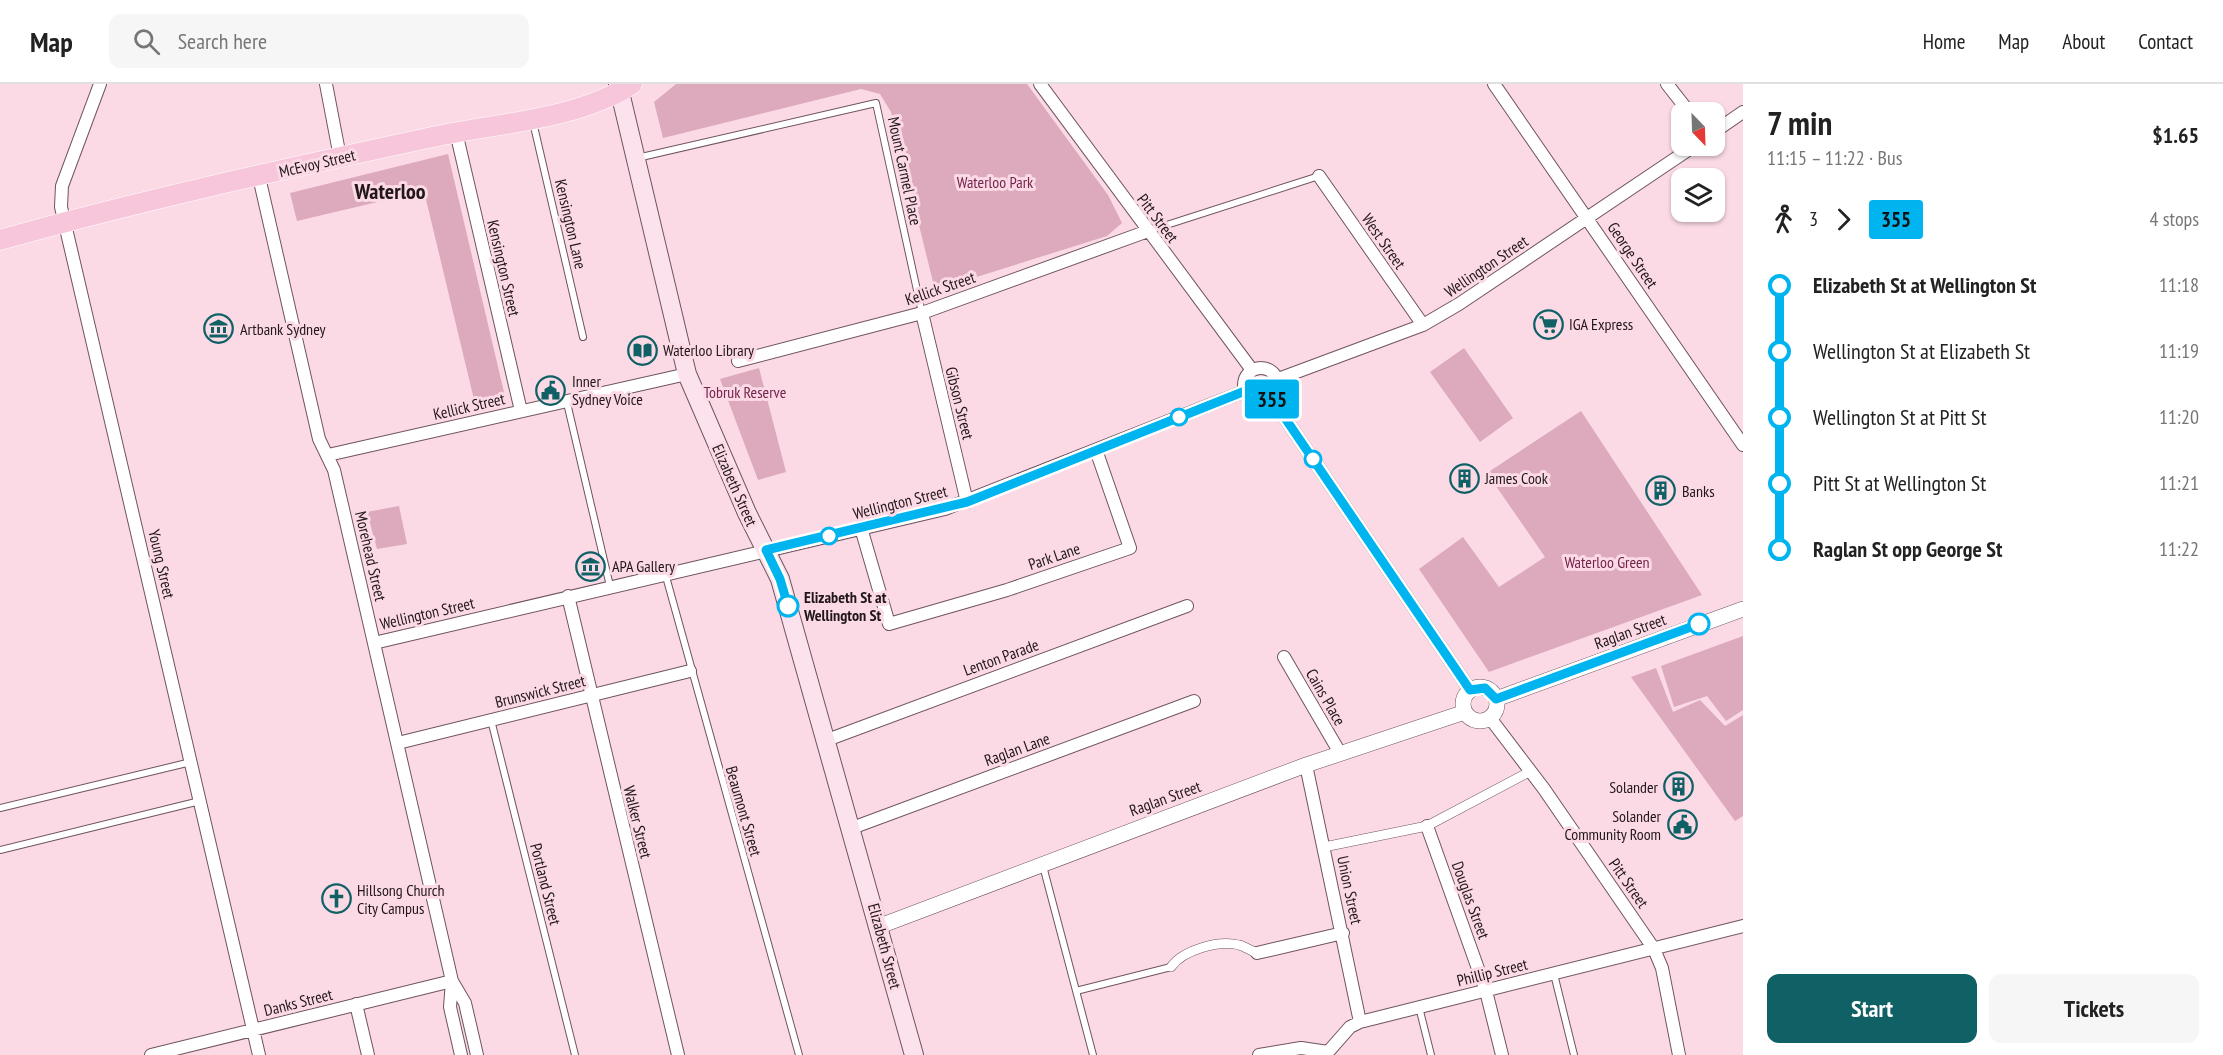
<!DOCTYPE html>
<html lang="en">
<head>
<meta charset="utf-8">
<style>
  :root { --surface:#fff; --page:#f6f6f6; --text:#222; --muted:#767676; --line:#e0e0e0; --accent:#106166 }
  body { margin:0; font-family:"PT Sans Narrow",sans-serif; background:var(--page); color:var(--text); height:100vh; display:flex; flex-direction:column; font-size:22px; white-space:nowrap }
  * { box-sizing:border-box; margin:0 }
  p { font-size:20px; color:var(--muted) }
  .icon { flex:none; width:33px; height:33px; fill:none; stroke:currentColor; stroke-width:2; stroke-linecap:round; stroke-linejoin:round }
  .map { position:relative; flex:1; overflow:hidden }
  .drawer { display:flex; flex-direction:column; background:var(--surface); width:480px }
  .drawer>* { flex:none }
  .badge { padding:0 12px; border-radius:4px; font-size:21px; line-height:39px }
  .needle { width:39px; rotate:157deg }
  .controls { position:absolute; left:1671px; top:18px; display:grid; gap:12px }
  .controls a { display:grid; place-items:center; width:54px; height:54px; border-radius:12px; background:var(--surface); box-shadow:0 2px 4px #0004; font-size:30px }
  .map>.badge { position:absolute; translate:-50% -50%; box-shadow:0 0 0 3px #fff }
  .legs { display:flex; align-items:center; gap:9px; height:66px; padding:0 24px; font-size:20px }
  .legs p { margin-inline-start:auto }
  .overview { display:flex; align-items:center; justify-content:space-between; height:102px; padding:0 24px }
  h1 { font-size:33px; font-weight:600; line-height:45px }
  .button { display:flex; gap:12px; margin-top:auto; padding:12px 24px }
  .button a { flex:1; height:69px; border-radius:12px; background:var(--accent); color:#fff; font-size:24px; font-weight:600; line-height:69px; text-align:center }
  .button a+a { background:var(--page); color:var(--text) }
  ul { padding:0 24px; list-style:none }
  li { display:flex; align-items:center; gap:21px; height:66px; font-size:22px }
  li i { display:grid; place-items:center; width:9px; height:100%; margin:0 8px; background:currentColor }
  li i::after { content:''; width:15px; height:15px; margin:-8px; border:4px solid; border-radius:50%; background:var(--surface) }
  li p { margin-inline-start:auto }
  li:first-child i { background:linear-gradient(#0000 50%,currentColor 0) }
  li:last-child i { background:linear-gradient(currentColor 50%,#0000 0) }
  header { display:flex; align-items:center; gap:36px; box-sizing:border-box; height:84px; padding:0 30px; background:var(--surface); border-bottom:2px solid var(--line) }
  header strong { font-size:28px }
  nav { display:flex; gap:33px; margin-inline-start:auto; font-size:21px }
  .search { width:420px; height:54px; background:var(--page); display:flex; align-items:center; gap:15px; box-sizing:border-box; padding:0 21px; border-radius:12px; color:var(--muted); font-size:22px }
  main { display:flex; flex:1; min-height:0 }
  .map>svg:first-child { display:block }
  .green { fill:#dca9bd }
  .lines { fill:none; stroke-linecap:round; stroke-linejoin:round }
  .service-casing { stroke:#6f545e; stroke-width:8 }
  .pedestrian-casing { stroke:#6f545e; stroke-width:10 }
  .minor-casing { stroke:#6f545e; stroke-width:14 }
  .tertiary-casing { stroke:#6f545e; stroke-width:16 }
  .secondary-casing { stroke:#6f545e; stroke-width:20 }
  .primary-casing { stroke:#fff; stroke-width:21 }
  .service { stroke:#fff; stroke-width:6 }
  .pedestrian { stroke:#fff; stroke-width:9 }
  .minor { stroke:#fff; stroke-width:12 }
  .tertiary { stroke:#fff; stroke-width:15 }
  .secondary { stroke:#fbe2ed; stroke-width:18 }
  .primary { stroke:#f7c6da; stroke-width:20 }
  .line-1-casing { stroke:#fff; stroke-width:14 }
  .line-1 { stroke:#00b5ef; stroke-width:9 }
  .stop-1-dot { fill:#fff; stroke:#00b5ef; stroke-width:3 }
  .labels { text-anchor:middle; stroke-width:6; stroke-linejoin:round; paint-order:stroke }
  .street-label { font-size:16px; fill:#21161a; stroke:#fbdae6 }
  .park-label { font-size:16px; fill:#74244c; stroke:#fbdae6 }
  .poi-label { font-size:16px; fill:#21161a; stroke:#fbdae6; text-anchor:start }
  .stop-label { font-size:16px; font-weight:bold; fill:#21161a; stroke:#fbdae6; text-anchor:start }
  .district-label { font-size:22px; font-weight:bold; fill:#21161a; stroke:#fbdae6 }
</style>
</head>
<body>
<header>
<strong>Map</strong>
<div class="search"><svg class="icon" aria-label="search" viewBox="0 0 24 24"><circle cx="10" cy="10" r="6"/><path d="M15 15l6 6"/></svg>Search here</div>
<nav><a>Home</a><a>Map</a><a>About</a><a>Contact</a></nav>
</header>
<main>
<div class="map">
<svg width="1743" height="971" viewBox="0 0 1743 971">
  <rect width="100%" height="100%" fill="#fbdae6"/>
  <path class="green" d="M 676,0 L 1027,0 L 1108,111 L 1122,139 L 1107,152 L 935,206 L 891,28 L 880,10 L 861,5 L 663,54 L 654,18 Z
    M 448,70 L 506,317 L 476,324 L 424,107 L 297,137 L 290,109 Z
    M 1464,264 L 1513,334 L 1480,358 L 1430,288 Z
    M 759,284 L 786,388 L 758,396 L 720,295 Z
    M 1581,327 L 1702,511 L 1489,588 L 1419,485 L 1463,453 L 1499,503 L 1545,473 L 1487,389 Z
    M 399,422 L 407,460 L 377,465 L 367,428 Z
    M 1743,552 L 1743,626 L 1726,637 L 1707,612 L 1674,623 L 1661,582 Z
    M 1656,584 L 1673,628 L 1700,616 L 1725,642 L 1743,631 L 1743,732 L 1735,737 L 1631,593 Z"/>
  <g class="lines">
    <defs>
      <path id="service" d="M 533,38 L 583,253
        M 637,74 L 876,19 L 922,229
        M 1148,147 L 1319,92
        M 567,319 L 610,502
        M 665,489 L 799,971
        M 491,636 L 575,971
        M 0,724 L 191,678
        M 0,766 L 200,717
        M 1043,782 L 1093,971
        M 1554,890 L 1574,971
        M 1076,907 L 1171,883
        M 1419,923 L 1431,971"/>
      <path id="pedestrian" d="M 1324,763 L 1427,742 L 1531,687
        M 1171,883 C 1183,866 1218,856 1239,861 C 1244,862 1251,867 1257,869"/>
      <path id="minor" d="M 100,0 L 62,102 L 61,123 L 259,971
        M 326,0 L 340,73
        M 1040,0 L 1252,286
        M 1494,0 L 1743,361
        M 1667,0 L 1689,28
        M 456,48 L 521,327
        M 1714,48 L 1743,28
        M 1319,92 L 1423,241
        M 259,93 L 319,355 L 334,386 L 452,897 L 465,919 L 477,971
        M 922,229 L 967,418
        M 738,277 L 922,229 L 1148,147
        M1244 301a17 17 0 1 1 34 0a17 17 0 1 1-34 0Z
        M 1278,295 L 1423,241 L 1459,220 L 1694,62
        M 1272,315 L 1470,606
        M 328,371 L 687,290
        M 861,444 L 889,540 L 1007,506 L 1130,464 L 1096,366
        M 568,512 L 678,971
        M 374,559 L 945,425 L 1245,307
        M 1284,573 L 1340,669
        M 1490,634 L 1544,705 L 1654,865 L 1662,884 L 1679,971
        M 827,656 L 1187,522
        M 398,659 L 690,587
        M 1306,681 L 1360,938
        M 1427,742 L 1486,907 L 1502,971
        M 852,744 L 1194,617
        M 1257,869 L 1343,849
        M 452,897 L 450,923 L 461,971
        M 356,920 L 368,971
        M 1328,968 L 1350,943 L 1360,938 L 1743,842
        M 151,971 L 452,897
        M 1259,971 L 1301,964 L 1328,968"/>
      <path id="tertiary" d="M1463 620a17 17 0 1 1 34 0a17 17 0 1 1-34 0Z
        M 1496,615 L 1743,525
        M 880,842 L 1306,681 L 1465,628"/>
      <path id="secondary" d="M 618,0 L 687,290 L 747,429 L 780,495 L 914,971"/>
      <path id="primary" d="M 0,156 C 141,116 285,85 428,54 C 493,39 576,37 632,0"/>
    </defs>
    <use href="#service" class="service-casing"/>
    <use href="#pedestrian" class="pedestrian-casing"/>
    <use href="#minor" class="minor-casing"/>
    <use href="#tertiary" class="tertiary-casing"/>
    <use href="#secondary" class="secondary-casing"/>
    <use href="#primary" class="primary-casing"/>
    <use href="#service" class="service"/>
    <use href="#pedestrian" class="pedestrian"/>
    <use href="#minor" class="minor"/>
    <use href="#tertiary" class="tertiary"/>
    <use href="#secondary" class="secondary"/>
    <use href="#primary" class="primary"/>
  </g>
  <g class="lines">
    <defs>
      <path id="line-1" d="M 788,522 L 780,495 L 766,466 L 967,418 L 1245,307 L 1256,317 L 1272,315 L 1470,606 L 1485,604 L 1496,615 L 1699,540"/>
    </defs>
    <use href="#line-1" class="line-1-casing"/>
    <use href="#line-1" class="line-1"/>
  </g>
  <defs>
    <symbol id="supermarket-ring" viewBox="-11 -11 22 22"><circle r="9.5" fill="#fbdae6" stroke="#106166" stroke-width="1.5"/><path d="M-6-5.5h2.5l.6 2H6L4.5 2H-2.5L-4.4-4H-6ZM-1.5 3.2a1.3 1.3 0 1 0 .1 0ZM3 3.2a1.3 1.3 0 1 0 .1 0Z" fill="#106166"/></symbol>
    <symbol id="museum-ring" viewBox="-11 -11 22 22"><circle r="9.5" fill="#fbdae6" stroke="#106166" stroke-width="1.5"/><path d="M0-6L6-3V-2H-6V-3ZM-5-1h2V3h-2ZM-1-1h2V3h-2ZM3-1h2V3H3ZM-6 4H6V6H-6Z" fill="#106166"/></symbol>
    <symbol id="library-ring" viewBox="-11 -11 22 22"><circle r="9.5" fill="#fbdae6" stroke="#106166" stroke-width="1.5"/><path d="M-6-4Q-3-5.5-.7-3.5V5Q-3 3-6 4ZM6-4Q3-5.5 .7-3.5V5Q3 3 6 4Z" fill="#106166"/></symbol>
    <symbol id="civic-ring" viewBox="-11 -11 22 22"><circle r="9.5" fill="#fbdae6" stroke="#106166" stroke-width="1.5"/><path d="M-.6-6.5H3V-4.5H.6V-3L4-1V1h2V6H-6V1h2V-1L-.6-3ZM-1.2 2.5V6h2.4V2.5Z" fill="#106166"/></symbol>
    <symbol id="building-ring" viewBox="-11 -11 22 22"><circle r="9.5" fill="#fbdae6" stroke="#106166" stroke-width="1.5"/><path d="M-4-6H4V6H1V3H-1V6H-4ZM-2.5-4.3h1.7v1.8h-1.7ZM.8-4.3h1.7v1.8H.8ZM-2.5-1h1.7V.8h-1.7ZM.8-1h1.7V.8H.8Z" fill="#106166"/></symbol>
    <symbol id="church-ring" viewBox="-11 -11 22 22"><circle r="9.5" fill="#fbdae6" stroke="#106166" stroke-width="1.5"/><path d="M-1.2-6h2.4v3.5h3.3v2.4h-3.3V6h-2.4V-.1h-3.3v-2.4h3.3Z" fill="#106166"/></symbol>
  </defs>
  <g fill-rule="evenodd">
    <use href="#supermarket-ring" x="1532" y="224" width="33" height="33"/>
    <use href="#museum-ring" x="202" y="228" width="33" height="33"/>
    <use href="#library-ring" x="626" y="250" width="33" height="33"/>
    <use href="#civic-ring" x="534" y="290" width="33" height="33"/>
    <use href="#building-ring" x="1448" y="378" width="33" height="33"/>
    <use href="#building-ring" x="1644" y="390" width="33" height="33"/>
    <use href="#museum-ring" x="574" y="466" width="33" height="33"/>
    <use href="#building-ring" x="1662" y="686" width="33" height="33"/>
    <use href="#civic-ring" x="1666" y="724" width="33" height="33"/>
    <use href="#church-ring" x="320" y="798" width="33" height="33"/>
  </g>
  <g class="stop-1-dot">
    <circle cx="1179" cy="333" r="8"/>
    <circle cx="1313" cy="375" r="8"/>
    <circle cx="829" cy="452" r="8"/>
    <circle cx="788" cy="522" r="10"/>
    <circle cx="1699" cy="540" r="10"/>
  </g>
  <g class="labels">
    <g class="street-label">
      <text transform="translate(317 79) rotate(-13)" y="6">McEvoy Street</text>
      <text transform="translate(905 87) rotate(78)" y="6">Mount Carmel Place</text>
      <text transform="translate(1158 134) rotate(53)" y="6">Pitt Street</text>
      <text transform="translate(571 140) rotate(77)" y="6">Kensington Lane</text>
      <text transform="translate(1384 157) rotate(55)" y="6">West Street</text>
      <text transform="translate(1633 171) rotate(56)" y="6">George Street</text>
      <text transform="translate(1486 182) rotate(-34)" y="6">Wellington Street</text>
      <text transform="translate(504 184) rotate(77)" y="6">Kensington Street</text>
      <text transform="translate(940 204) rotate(-19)" y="6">Kellick Street</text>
      <text transform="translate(960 319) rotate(76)" y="6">Gibson Street</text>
      <text transform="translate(469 322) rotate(-13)" y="6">Kellick Street</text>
      <text transform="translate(735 401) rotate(66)" y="6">Elizabeth Street</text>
      <text transform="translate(900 418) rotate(-14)" y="6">Wellington Street</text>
      <text transform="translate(371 472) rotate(77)" y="6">Morehead Street</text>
      <text transform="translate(1054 472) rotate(-19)" y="6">Park Lane</text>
      <text transform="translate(162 480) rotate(77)" y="6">Young Street</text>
      <text transform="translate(427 529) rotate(-13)" y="6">Wellington Street</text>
      <text transform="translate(1630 547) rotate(-20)" y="6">Raglan Street</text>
      <text transform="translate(1001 573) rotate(-20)" y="6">Lenton Parade</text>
      <text transform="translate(540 607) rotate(-14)" y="6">Brunswick Street</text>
      <text transform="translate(1326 613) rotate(60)" y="6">Cains Place</text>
      <text transform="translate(1017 665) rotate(-20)" y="6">Raglan Lane</text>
      <text transform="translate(1165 714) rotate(-20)" y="6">Raglan Street</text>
      <text transform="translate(744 727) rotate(74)" y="6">Beaumont Street</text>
      <text transform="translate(638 738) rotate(76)" y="6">Walker Street</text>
      <text transform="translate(1629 799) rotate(55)" y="6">Pitt Street</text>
      <text transform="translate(546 800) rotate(76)" y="6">Portland Street</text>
      <text transform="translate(1350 806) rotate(78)" y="6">Union Street</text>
      <text transform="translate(1471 816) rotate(70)" y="6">Douglas Street</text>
      <text transform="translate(885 862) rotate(75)" y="6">Elizabeth Street</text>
      <text transform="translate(1492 888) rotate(-14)" y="6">Phillip Street</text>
      <text transform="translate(298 918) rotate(-14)" y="6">Danks Street</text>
    </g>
    <g class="park-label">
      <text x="995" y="104">Waterloo Park</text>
      <text x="745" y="314">Tobruk Reserve</text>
      <text x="1607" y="484">Waterloo Green</text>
    </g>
    <g class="poi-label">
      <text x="1569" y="246">IGA Express</text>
      <text x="240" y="251">Artbank Sydney</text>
      <text x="663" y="272">Waterloo Library</text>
      <text x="572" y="303">Inner<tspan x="572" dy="18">Sydney Voice</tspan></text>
      <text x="1485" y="400">James Cook</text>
      <text x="1682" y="413">Banks</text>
      <text x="612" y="488">APA Gallery</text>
      <text x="1658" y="709" text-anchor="end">Solander</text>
      <text x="1661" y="738" text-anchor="end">Solander<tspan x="1661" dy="18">Community Room</tspan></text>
      <text x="357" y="812">Hillsong Church<tspan x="357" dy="18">City Campus</tspan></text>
    </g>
    <g class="stop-label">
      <text x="804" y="519">Elizabeth St at<tspan x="804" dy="18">Wellington St</tspan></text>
    </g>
    <g class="district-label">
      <text x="390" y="115">Waterloo</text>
    </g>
  </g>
</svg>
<div class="controls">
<a><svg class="needle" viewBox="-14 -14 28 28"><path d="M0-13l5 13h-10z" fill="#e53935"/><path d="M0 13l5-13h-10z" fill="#767676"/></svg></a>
<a><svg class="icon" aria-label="layers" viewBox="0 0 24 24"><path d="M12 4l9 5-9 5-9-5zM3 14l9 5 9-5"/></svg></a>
</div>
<b class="badge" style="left:1272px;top:315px;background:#00b5ef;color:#111">355</b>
</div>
<section class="drawer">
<div class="overview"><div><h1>7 min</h1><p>11:15 – 11:22 · Bus</p></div><b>$1.65</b></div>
<div class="legs"><svg class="icon" aria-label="walk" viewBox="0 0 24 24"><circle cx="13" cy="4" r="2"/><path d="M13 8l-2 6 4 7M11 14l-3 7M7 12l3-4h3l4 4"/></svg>3<svg class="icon" aria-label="forward" viewBox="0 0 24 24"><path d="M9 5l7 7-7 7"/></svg><b class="badge" style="background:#00b5ef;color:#111">355</b><p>4 stops</p></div>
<ul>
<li><i style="color:#00b5ef"></i><b>Elizabeth St at Wellington St</b><p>11:18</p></li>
<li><i style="color:#00b5ef"></i><span>Wellington St at Elizabeth St</span><p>11:19</p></li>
<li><i style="color:#00b5ef"></i><span>Wellington St at Pitt St</span><p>11:20</p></li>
<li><i style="color:#00b5ef"></i><span>Pitt St at Wellington St</span><p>11:21</p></li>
<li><i style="color:#00b5ef"></i><b>Raglan St opp George St</b><p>11:22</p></li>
</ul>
<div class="button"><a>Start</a><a>Tickets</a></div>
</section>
</main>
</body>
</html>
